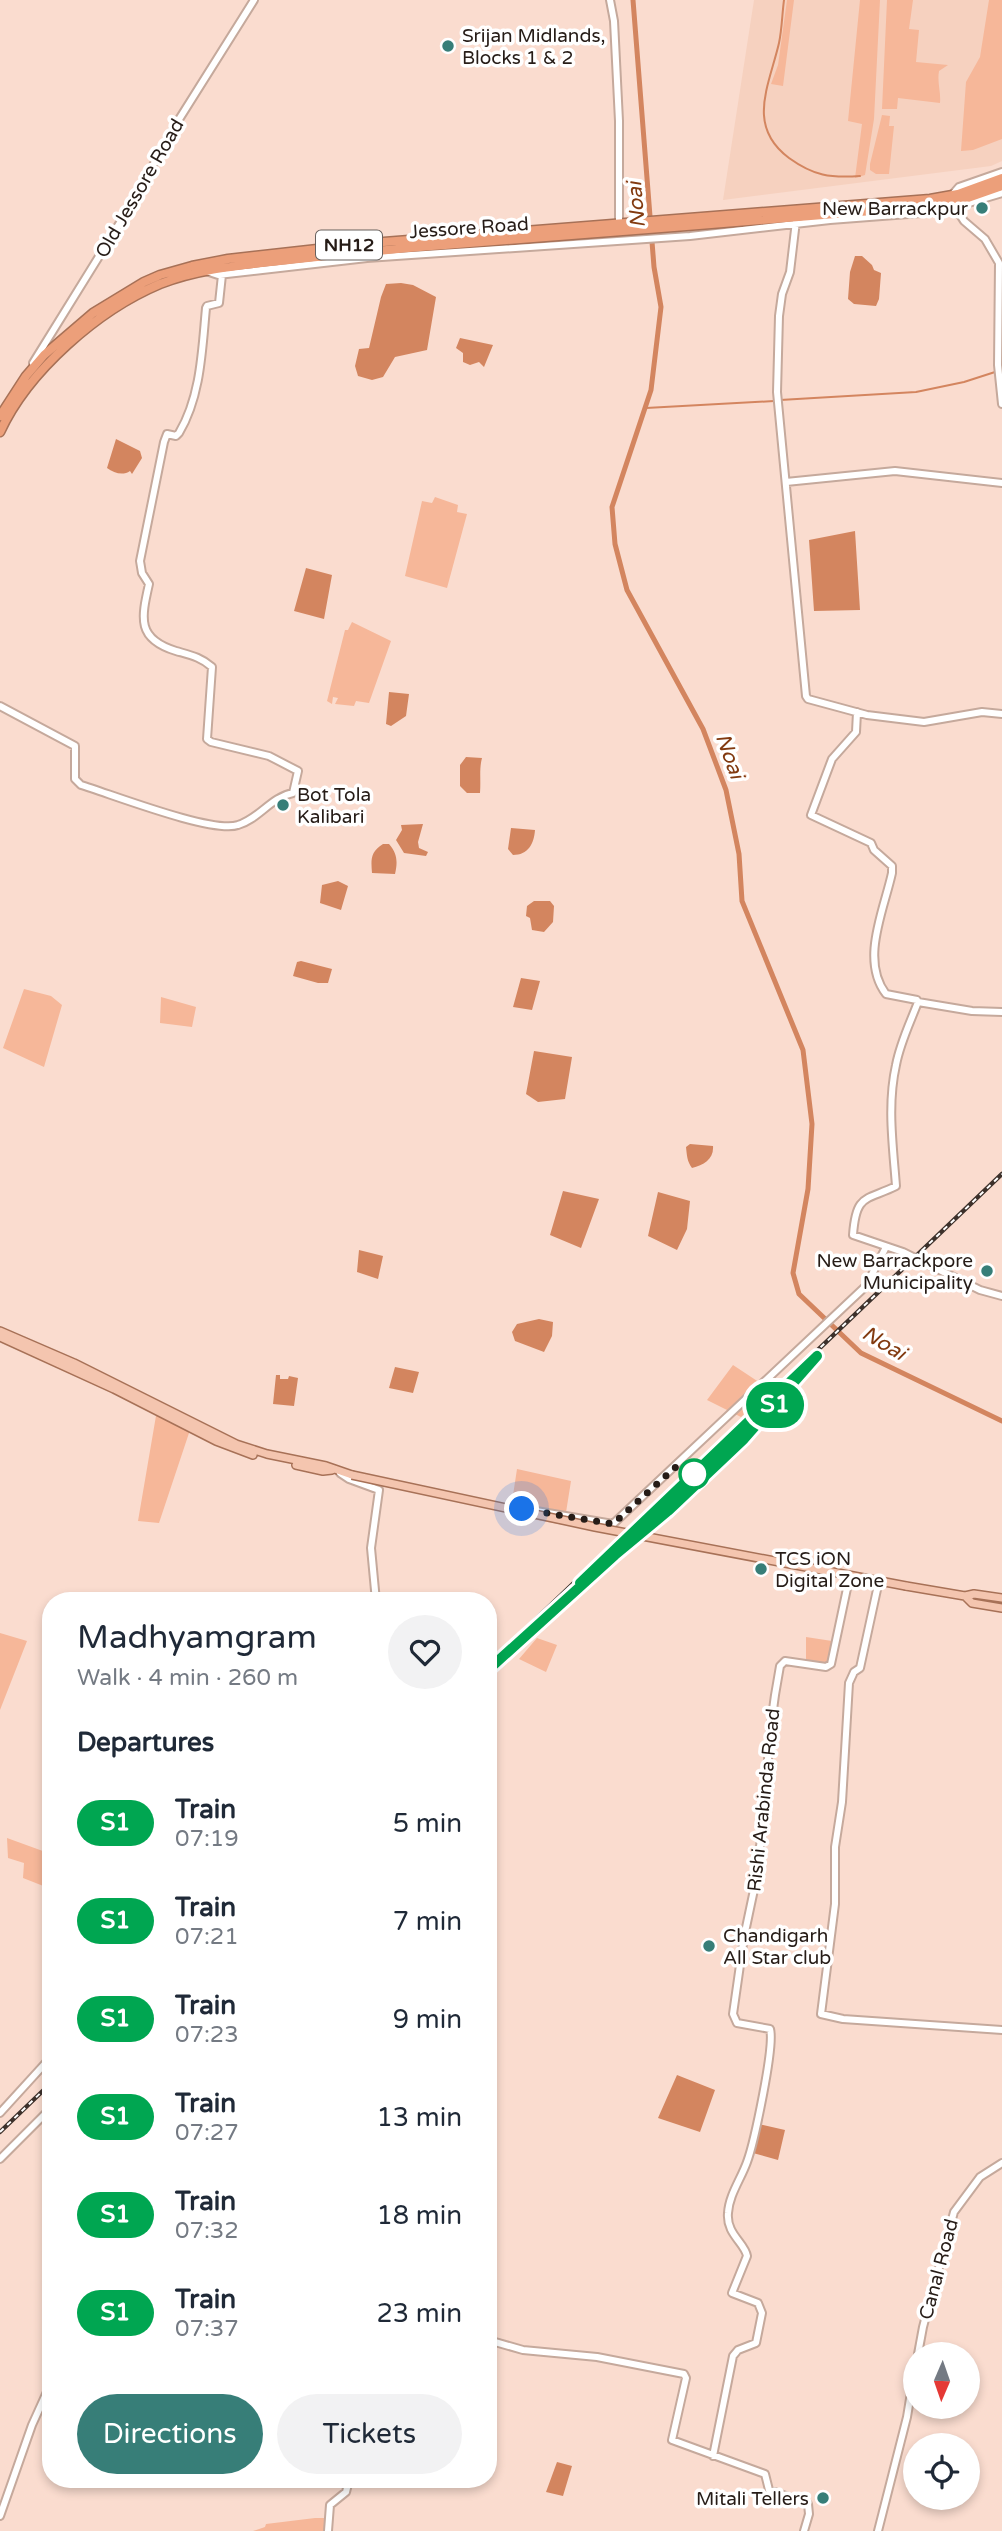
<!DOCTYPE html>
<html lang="en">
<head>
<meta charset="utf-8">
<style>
  :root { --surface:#fff; --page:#f2f2f3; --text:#1f2937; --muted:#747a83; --accent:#377e78 }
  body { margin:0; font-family:"Varela Round",sans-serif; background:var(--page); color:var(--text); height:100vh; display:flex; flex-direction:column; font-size:26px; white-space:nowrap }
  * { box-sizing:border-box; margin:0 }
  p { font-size:23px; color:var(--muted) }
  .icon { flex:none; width:38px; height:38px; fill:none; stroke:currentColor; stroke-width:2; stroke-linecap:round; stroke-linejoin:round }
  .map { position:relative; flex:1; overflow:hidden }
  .sheet { position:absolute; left:42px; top:1592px; width:455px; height:896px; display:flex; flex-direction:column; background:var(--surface); border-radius:28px; box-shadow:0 4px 10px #0003 }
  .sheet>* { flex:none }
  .badge { padding:0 14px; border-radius:23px; font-size:24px; line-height:46px }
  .needle { width:46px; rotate:182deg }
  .tools { position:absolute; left:903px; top:2342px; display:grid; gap:14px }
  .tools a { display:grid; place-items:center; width:77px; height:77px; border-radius:50%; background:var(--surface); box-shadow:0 4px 10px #0003; font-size:35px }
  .you { position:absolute; width:35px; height:35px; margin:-18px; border:5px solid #fff; border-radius:50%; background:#1a73e8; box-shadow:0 0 0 10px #1a73e833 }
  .map>.badge { position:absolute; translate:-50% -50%; box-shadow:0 0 0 4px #fff }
  h2 { padding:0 35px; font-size:26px; line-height:63px }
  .round { display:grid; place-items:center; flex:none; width:74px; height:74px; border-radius:37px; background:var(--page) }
  .head { display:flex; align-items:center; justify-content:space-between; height:119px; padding:0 35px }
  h1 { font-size:33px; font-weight:600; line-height:52px }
  .primary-button { display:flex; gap:14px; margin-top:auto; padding:14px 35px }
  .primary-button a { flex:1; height:80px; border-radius:42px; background:var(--accent); color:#fff; font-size:28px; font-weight:600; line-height:80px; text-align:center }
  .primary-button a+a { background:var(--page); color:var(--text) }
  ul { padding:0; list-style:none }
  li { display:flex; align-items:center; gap:21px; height:98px; padding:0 35px }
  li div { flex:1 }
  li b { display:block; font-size:26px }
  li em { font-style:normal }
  li .badge { min-width:77px; font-weight:700; text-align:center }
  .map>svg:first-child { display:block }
  .built { fill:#f6d1bf }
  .green { fill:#f6b799 }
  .water { fill:#d3855f }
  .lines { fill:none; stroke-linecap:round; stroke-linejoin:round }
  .stream { stroke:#d3855f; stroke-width:2 }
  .canal { stroke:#d3855f; stroke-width:5 }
  .secondary-casing { stroke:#c5a99c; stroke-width:10 }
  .primary-casing { stroke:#a77157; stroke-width:10 }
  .highway-casing { stroke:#a77157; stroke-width:11 }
  .secondary { stroke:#fff; stroke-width:6 }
  .primary { stroke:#f4c5af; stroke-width:7 }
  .highway { stroke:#ec9f7a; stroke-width:8 }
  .rail-casing { stroke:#3d312b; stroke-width:4.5 }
  .rail { stroke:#fff; stroke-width:2; stroke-dasharray:5; stroke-linecap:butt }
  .primary-bridge-casing { stroke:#a77157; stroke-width:10; stroke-linecap:butt }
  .primary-bridge { stroke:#f4c5af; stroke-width:7 }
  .line-casing { stroke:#fff; stroke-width:16 }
  .line { stroke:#00a651; stroke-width:10 }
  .walk { stroke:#261c17; stroke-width:7; stroke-dasharray:0 12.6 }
  .poi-dot { fill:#377e78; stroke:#fff; stroke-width:2.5 }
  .stop-dot { fill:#fff; stroke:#00a651; stroke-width:3.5 }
  .labels { text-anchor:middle; stroke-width:7; stroke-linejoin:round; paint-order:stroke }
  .shield { fill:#fff; stroke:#67605d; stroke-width:2 }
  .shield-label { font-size:18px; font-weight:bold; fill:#261c17 }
  .poi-label { font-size:19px; fill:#261c17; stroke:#fff; text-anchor:start }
  .street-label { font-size:19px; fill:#261c17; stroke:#fff }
  .water-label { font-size:21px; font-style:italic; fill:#823a10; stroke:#fff }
</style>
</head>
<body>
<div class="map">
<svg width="1002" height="2531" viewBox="0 0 1002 2531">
  <rect width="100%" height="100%" fill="#fadccf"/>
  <path class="built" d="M 754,0 L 1002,0 L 1002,161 L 991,166 L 723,200 Z"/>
  <path class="green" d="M 787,0 L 794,0 L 783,86 L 771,84 L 778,65 Z
    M 860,0 L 880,0 L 874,119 L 865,175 L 855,178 L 862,124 L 848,121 Z
    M 887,0 L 913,0 L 909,29 L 919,30 L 916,62 L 948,65 L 939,71 C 937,83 941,91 940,103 L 898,98 L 897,109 L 882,109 Z
    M 989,0 L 1002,0 L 1002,139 L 973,150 L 961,151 L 966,82 L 980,57 Z
    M 882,115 L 890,116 L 889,126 L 894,126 L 889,174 L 876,174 L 870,170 L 870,164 Z
    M 435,497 L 458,505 L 457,512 L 467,514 L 447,588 L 405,576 L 422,501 L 432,503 Z
    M 352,622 L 391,641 L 369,703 L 356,701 L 354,706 L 335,704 L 338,698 L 333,697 L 332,704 L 327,701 L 345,630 L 348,630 Z
    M 24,989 L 51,996 L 62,1005 L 44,1067 L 3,1048 Z
    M 161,997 L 196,1007 L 192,1027 L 160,1023 Z
    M 733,1365 L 771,1390 L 741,1417 L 707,1400 Z
    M 157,1410 L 190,1430 L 159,1523 L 138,1521 Z
    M 517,1469 L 571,1481 L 564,1525 L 510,1515 Z
    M 0,1633 L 27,1641 L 0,1710 Z
    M 806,1637 L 832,1641 L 828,1664 L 806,1663 Z
    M 537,1638 L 557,1645 L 546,1672 L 519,1659 Z
    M 7,1838 L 51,1854 L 51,1889 L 23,1878 L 24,1863 L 8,1858 Z
    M 315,2518 L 326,2518 L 326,2531 L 253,2531 L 265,2527 L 266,2524 Z"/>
  <path class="water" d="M 855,256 L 862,256 L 872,265 L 874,270 L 881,273 L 879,299 L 876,306 L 854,304 L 848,299 L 850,272 Z
    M 401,283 L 413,285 L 436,297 L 427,350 L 395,357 L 383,377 L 372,380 L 358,376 L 355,366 L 359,349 L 369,348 L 381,297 L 386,284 Z
    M 460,338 L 493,345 L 484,367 L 479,362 L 470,365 L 463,362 L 463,353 L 456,348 Z
    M 116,439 L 140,451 L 142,458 L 132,474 L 130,471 C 123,476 114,473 107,468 Z
    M 855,531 L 860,610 L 814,611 L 809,540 Z
    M 306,568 L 332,575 L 324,619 L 294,611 Z
    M 389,692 L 409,694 L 406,716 L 391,726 L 386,724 Z
    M 466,757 L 482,758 C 479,769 481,780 480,793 L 467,793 L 460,786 L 460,765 Z
    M 423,824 L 418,842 L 419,848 L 428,852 L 426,856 L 404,853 L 396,840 L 402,830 L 401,825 Z
    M 511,828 L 535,830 C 534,844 528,855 513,855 L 508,849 Z
    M 383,844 L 389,844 C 397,853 398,861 395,874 L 372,873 C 371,860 370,852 383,844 Z
    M 338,881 L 348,886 L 341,910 L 320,903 L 322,885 Z
    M 534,901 L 550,901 L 554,906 L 553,922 L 544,932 L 532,930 L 530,918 L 526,916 L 527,906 Z
    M 301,961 L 332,969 L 328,983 L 318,983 L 293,976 L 297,962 Z
    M 521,978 L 540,981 L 532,1010 L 513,1007 Z
    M 534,1051 L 572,1057 L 565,1099 L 538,1102 L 526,1094 Z
    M 690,1144 L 713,1146 C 714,1159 704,1165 692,1168 C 687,1161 687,1156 686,1147 Z
    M 563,1191 L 599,1199 L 581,1248 L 550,1235 Z
    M 658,1192 L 690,1201 L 687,1229 L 677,1250 L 648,1236 Z
    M 359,1250 L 383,1256 L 378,1279 L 357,1272 Z
    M 539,1319 L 553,1322 L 552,1336 L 544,1352 L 515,1341 L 512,1332 L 517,1324 Z
    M 395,1367 L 419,1372 L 413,1393 L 389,1388 Z
    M 276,1375 L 280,1375 L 280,1379 L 288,1379 L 289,1376 L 298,1378 L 294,1406 L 273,1404 Z
    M 677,2075 L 715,2090 L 700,2132 L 658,2118 Z
    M 759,2124 L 785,2130 L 778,2160 L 753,2153 Z
    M 557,2462 L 572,2466 L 563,2496 L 546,2492 Z"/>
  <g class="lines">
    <path class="stream" d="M 784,0 C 782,15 782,29 779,43 C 769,86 746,126 789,158 C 814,176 830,178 860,176
      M 780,400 L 916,392 L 964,382 L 995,372
      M 646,408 L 774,401"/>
    <path class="canal" d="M 633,0 L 654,267 L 661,307 L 651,390 L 612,507 L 615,544 L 627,590 L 703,729 L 726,790 L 739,854 L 742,901 L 803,1050 L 812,1124 L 808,1189 L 793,1273 L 799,1294 L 861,1353 L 1002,1421"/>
    <defs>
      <path id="secondary" d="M 610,0 L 614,21 L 619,121 L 619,222
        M 952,195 L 959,187 L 1002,172
        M 955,207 L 964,221 L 985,239 L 999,263 L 998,365 L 1002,404
        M 796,221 L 790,272 L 782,294 L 779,316 L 777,392 L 806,696 L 808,699 L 867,715 L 924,722 L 982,712 L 1002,714
        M 206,271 L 218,275 L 367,258 L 690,236 L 830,220 L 921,213 L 955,207 L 1002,193
        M 33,363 L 129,208 L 178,121 L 254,0
        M 786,482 L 895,471 L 1002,483
        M 0,706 L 75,746 L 75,779 L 81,785 C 111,794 213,834 238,825 C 259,819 271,797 293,793 L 298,771 L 269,756 L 211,742 L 207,739 L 212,667 C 201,657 190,655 176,651 C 137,639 141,619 149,584 L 142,573 L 140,561 L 164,442 L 167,434 L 176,436 L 179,433 C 201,396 202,350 206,308 L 207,306 L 219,303 L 222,275
        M 857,712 L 856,732 L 832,759 L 811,815 L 871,843 L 874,850 L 892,866 L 892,873 C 884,910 860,960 886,994 L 917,1000 L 918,1002 C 910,1023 900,1043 896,1065 C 887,1105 893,1146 896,1186 C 866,1201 856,1193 853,1235 L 903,1252 L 980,1290 L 1002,1296
        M 918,1002 L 972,1011 L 1002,1012
        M 340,1473 L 349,1479 L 379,1490 L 371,1548 L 376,1601
        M 536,1511 L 613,1524 L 866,1286 L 886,1247
        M 878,1585 L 860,1668 L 854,1672 L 849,1683 L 842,1802 L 835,1847 L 835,1904 L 821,2014 L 843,2019 L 1002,2030
        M 0,2113 L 51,2057
        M 0,2159 L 51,2108
        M 488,2340 L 523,2350 L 597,2357 L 684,2374 L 686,2378 L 672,2440 L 765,2474 L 769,2490 L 808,2504 L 809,2514 L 804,2531
        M 918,2354 L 923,2327 L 954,2212 L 980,2177 L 1002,2163
        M 713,2456 L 733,2356 L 738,2350 L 756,2343 L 762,2313 L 758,2303 L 732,2293 L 747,2256 C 745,2243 726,2234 728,2213 C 729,2195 741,2179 747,2162 C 754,2143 775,2046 770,2029 L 737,2023 L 733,2014 L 744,1937 L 755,1885 L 766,1800 L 769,1739 L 775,1695 L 780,1666 L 785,1661 L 826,1667 L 831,1664 L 849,1579
        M 0,2516 L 32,2425 L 51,2383
        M 328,2531 L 330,2505 L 346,2492 L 349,2480
        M 878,2531 L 907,2417 L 915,2368"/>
      <path id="primary" d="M 0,1331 L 74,1363 L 236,1444 L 267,1454 L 326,1466 L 352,1475
        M 0,1337 L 114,1389 L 216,1441 L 253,1455
        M 296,1465 L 323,1471 L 332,1470
        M 906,1586 L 965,1596 L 972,1603 L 1002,1608
        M 965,1596 L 974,1594 L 1002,1598"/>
      <path id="highway" d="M 0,416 L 26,376 L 44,355 L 93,313 L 144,282 L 160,275 L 192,266 L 228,259 L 371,243 L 930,199 L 958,194 L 1002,178
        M 0,432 C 28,371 98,310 160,284 C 201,268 246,265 289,260 C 345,254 401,248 457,244 C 612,232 766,220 921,207 L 965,199 L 1002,186"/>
    </defs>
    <use href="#secondary" class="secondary-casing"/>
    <use href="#primary" class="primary-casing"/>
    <use href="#highway" class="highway-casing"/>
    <use href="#secondary" class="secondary"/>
    <use href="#primary" class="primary"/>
    <use href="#highway" class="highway"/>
    <defs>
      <path id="rail" d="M 618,1553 C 681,1503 740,1447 791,1385
        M 488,1665 L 1002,1174
        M 0,2132 L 51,2083"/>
    </defs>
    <use href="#rail" class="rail-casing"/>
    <use href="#rail" class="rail"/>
    <defs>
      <path id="primary-bridge" d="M 352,1475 L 595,1527 L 906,1586"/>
    </defs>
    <use href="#primary-bridge" class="primary-bridge-casing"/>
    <use href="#primary-bridge" class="primary-bridge"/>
  </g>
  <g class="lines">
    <defs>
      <path id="line" d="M 488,1670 L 615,1555 L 668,1511 L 744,1439 L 817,1356 L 580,1583"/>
    </defs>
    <use href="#line" class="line-casing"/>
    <use href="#line" class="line"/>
    <path class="walk" d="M 522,1509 L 613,1524 L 679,1464 L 694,1474"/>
  </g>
  <g class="poi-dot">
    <circle cx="448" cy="46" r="7"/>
    <circle cx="982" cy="208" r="7"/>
    <circle cx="283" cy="805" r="7"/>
    <circle cx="987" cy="1271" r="7"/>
    <circle cx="761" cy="1569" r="7"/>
    <circle cx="709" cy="1946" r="7"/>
    <circle cx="823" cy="2498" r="7"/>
  </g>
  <circle class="stop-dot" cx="694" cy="1474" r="14"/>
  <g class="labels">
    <rect class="shield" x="316" y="230.5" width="66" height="29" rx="5"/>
    <g class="shield-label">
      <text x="349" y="251">NH12</text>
    </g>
    <g class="poi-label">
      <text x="462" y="42">Srijan Midlands,<tspan x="462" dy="22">Blocks 1 &amp; 2</tspan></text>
      <text x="968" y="215" text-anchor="end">New Barrackpur</text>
      <text x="297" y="801">Bot Tola<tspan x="297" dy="22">Kalibari</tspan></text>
      <text x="973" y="1267" text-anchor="end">New Barrackpore<tspan x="973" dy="22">Municipality</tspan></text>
      <text x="775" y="1565">TCS iON<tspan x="775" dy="22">Digital Zone</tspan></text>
      <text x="723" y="1942">Chandigarh<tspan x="723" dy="22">All Star club</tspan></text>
      <text x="809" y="2505" text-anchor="end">Mitali Tellers</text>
    </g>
    <g class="street-label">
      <text transform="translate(139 188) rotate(-60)" y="7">Old Jessore Road</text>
      <text transform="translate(469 227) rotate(-4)" y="7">Jessore Road</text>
      <text transform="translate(763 1800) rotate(-84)" y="7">Rishi Arabinda Road</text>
      <text transform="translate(938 2269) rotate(-75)" y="7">Canal Road</text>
    </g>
    <g class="water-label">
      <text transform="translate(636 205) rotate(-95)" y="7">Noai</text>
      <text transform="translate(730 756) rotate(70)" y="7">Noai</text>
      <text transform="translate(884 1343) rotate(31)" y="7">Noai</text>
    </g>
  </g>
</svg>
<div class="tools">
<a><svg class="needle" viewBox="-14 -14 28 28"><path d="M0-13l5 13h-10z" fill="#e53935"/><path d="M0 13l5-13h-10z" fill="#747a83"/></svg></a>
<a><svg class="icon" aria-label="locate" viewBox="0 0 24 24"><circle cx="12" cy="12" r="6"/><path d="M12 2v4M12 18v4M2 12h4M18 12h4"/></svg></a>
</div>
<div class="you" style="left:522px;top:1509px"></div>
<b class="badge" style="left:775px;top:1405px;background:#00a651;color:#fff">S1</b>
<section class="sheet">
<div class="head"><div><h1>Madhyamgram</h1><p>Walk · 4 min · 260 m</p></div><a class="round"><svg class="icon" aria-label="heart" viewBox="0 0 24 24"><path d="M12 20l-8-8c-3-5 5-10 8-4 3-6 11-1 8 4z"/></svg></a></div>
<h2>Departures</h2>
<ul>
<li><span class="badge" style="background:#00a651;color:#fff">S1</span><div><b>Train</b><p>07:19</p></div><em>5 min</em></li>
<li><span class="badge" style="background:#00a651;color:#fff">S1</span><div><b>Train</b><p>07:21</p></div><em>7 min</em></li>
<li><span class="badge" style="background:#00a651;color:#fff">S1</span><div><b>Train</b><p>07:23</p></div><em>9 min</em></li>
<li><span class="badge" style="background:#00a651;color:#fff">S1</span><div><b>Train</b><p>07:27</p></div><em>13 min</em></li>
<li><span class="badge" style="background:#00a651;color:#fff">S1</span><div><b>Train</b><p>07:32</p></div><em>18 min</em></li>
<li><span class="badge" style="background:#00a651;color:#fff">S1</span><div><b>Train</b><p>07:37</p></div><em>23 min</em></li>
</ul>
<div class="primary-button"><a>Directions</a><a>Tickets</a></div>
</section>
</div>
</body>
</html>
